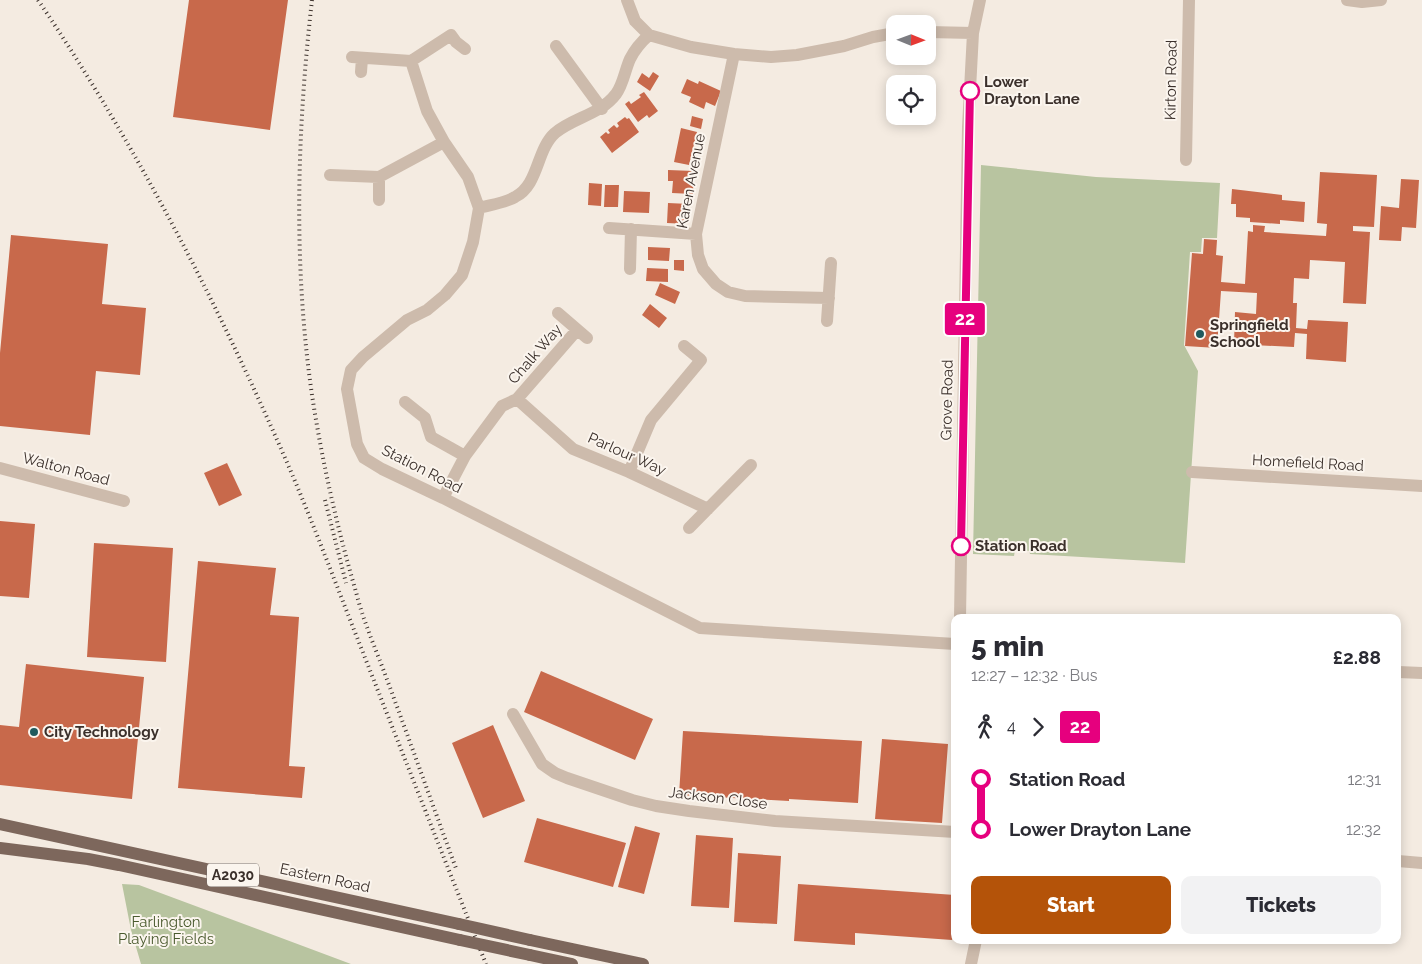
<!DOCTYPE html>
<html lang="en">
<head>
<meta charset="utf-8">
<style>
  :root { --surface:#fff; --page:#f2f2f3; --text:#2b2b33; --muted:#7c7c81; --accent:#b45309 }
  body { margin:0; font-family:Raleway,sans-serif; background:var(--page); color:var(--text); height:100vh; display:flex; flex-direction:column; font-size:19px; white-space:nowrap }
  * { box-sizing:border-box; margin:0 }
  p { font-size:16px; color:var(--muted) }
  .icon { flex:none; width:28px; height:28px; fill:none; stroke:currentColor; stroke-width:2; stroke-linecap:round; stroke-linejoin:round }
  .map { position:relative; flex:1; overflow:hidden }
  .sheet { position:absolute; left:951px; top:614px; width:450px; height:330px; display:flex; flex-direction:column; background:var(--surface); border-radius:10px; box-shadow:0 2px 12px #0003 }
  .sheet>* { flex:none }
  .badge { padding:0 10px; border-radius:4px; font-size:18px; line-height:32px }
  .needle { width:32px; rotate:91deg }
  .fabs { position:absolute; left:886px; top:15px; display:grid; gap:10px }
  .fabs a { display:grid; place-items:center; width:50px; height:50px; border-radius:10px; background:var(--surface); box-shadow:0 2px 12px #0003; font-size:25px }
  .map>.badge { position:absolute; translate:-50% -50%; box-shadow:0 0 0 2px #fff }
  .legs { display:flex; align-items:center; gap:8px; height:55px; padding:0 20px; font-size:16px }
  .legs p { margin-inline-start:auto }
  .summary { display:flex; align-items:center; justify-content:space-between; height:85px; padding:0 20px }
  h1 { font-size:28px; font-weight:800; line-height:38px }
  .primary-button { display:flex; gap:10px; margin-top:auto; padding:10px 20px }
  .primary-button a { flex:1; height:58px; border-radius:10px; background:var(--accent); color:#fff; font-size:20px; font-weight:800; line-height:58px; text-align:center }
  .primary-button a+a { background:var(--page); color:var(--text) }
  ul { padding:0 20px; list-style:none }
  li { display:flex; align-items:center; gap:18px; height:50px; font-size:19px }
  li i { display:grid; place-items:center; width:8px; height:100%; margin:0 6px; background:currentColor }
  li i::after { content:''; width:12px; height:12px; margin:-6px; border:4px solid; border-radius:50%; background:var(--surface) }
  li p { margin-inline-start:auto }
  li:first-child i { background:linear-gradient(#0000 50%,currentColor 0) }
  li:last-child i { background:linear-gradient(currentColor 50%,#0000 0) }
  .map>svg:first-child { display:block }
  .green { fill:#b8c4a0 }
  .building { fill:#c8694b }
  .lines { fill:none; stroke-linecap:round; stroke-linejoin:round }
  .minor { stroke:#cdbbac; stroke-width:12 }
  .major { stroke:#7d675c; stroke-width:12 }
  .rail { stroke:#3b302b; stroke-width:4; stroke-dasharray:1 4; stroke-linecap:butt }
  .major-bridge { stroke:#7d675c; stroke-width:12 }
  .line-1-casing { stroke:#fff; stroke-width:11 }
  .line-1 { stroke:#e6007e; stroke-width:8 }
  .stop-1-dot { fill:#fff; stroke:#e6007e; stroke-width:2.5 }
  .poi-dot { fill:#1f5a5e; stroke:#fbf5ee; stroke-width:2 }
  .labels { text-anchor:middle; stroke-width:4; stroke-linejoin:round; paint-order:stroke }
  .shield { fill:#fbf5ee; stroke:#756b66; stroke-width:1 }
  .shield-label { font-size:14px; font-weight:bold; fill:#3b302b }
  .street-label { font-size:15px; fill:#3b302b; stroke:#fbf5ee }
  .stop-label { font-size:15px; font-weight:bold; fill:#3b302b; stroke:#fbf5ee; text-anchor:start }
  .poi-label { font-size:15px; font-weight:bold; fill:#3b302b; stroke:#fbf5ee; text-anchor:start }
  .park-label { font-size:15px; fill:#4a5a2e; stroke:#fbf5ee }
</style>
</head>
<body>
<div class="map">
<svg width="1422" height="964" viewBox="0 0 1422 964">
  <rect width="100%" height="100%" fill="#f4ebe1"/>
  <path class="green" d="M 981,165 L 1096,177 L 1220,183 L 1217,238 L 1202,238 L 1201,252 L 1190,252 L 1184,345 L 1198,371 L 1185,563 L 1030,554 L 1029,551 L 1015,550 L 1014,556 L 973,554 Z
    M 122,884 L 139,885 L 351,964 L 141,964 L 131,930 Z"/>
  <path class="building" d="M 189,0 L 288,0 L 270,130 L 173,117 Z
    M 653,72 L 659,76 L 650,91 L 637,82 L 642,73 L 649,78 Z
    M 687,79 L 698,84 L 699,81 L 721,91 L 715,106 L 706,102 L 704,109 L 689,102 L 691,97 L 681,93 Z
    M 644,92 L 658,111 L 649,118 L 647,115 L 638,122 L 625,104 L 629,101 L 631,104 L 641,97 L 639,95 Z
    M 692,116 L 703,119 L 701,129 L 690,126 Z
    M 625,117 L 627,119 L 629,118 L 639,132 L 612,153 L 600,137 L 606,132 L 608,134 L 610,133 L 608,130 L 614,125 L 617,128 L 619,126 L 617,123 Z
    M 681,128 L 697,132 L 689,165 L 674,162 Z
    M 668,170 L 694,171 L 693,194 L 672,193 L 673,181 L 668,181 Z
    M 1320,172 L 1377,175 L 1374,227 L 1353,226 L 1353,231 L 1370,232 L 1366,304 L 1343,303 L 1345,262 L 1310,260 L 1309,279 L 1294,278 L 1293,303 L 1297,303 L 1296,328 L 1307,329 L 1308,320 L 1348,322 L 1346,362 L 1306,359 L 1307,334 L 1295,333 L 1294,347 L 1234,344 L 1235,312 L 1256,314 L 1257,293 L 1221,291 L 1217,348 L 1185,346 L 1192,253 L 1203,254 L 1204,239 L 1217,240 L 1216,255 L 1223,256 L 1221,282 L 1245,284 L 1248,231 L 1253,232 L 1253,225 L 1265,226 L 1264,232 L 1326,236 L 1327,224 L 1317,223 Z
    M 1401,179 L 1419,180 L 1416,228 L 1402,227 L 1401,241 L 1379,240 L 1381,206 L 1399,208 Z
    M 589,183 L 602,184 L 601,206 L 588,205 Z
    M 605,185 L 619,185 L 618,207 L 604,207 Z
    M 1232,189 L 1282,195 L 1282,200 L 1305,202 L 1304,222 L 1280,220 L 1280,224 L 1250,222 L 1250,218 L 1236,217 L 1236,204 L 1231,204 Z
    M 624,191 L 650,192 L 649,213 L 623,212 Z
    M 668,203 L 689,204 L 687,224 L 667,223 Z
    M 11,235 L 108,244 L 102,304 L 146,308 L 140,375 L 96,371 L 90,435 L 0,426 L 0,353 Z
    M 648,247 L 670,248 L 669,261 L 648,260 Z
    M 674,260 L 684,260 L 684,271 L 674,270 Z
    M 647,268 L 668,269 L 668,282 L 646,281 Z
    M 660,283 L 680,292 L 675,304 L 655,295 Z
    M 650,304 L 667,318 L 659,328 L 642,315 Z
    M 227,463 L 242,495 L 219,506 L 204,473 Z
    M 0,521 L 35,524 L 29,598 L 0,596 Z
    M 94,543 L 173,548 L 166,662 L 87,657 Z
    M 198,561 L 276,568 L 270,615 L 299,617 L 289,766 L 305,767 L 302,798 L 178,788 Z
    M 26,664 L 144,677 L 132,799 L 0,785 L 0,725 L 19,727 Z
    M 541,671 L 653,719 L 635,760 L 524,712 Z
    M 493,725 L 525,801 L 483,818 L 452,743 Z
    M 683,731 L 862,741 L 858,803 L 789,799 L 789,801 L 679,795 Z
    M 882,739 L 948,744 L 942,823 L 875,819 Z
    M 537,818 L 626,843 L 613,887 L 524,862 Z
    M 635,826 L 660,833 L 644,894 L 618,887 Z
    M 696,835 L 733,838 L 729,908 L 691,906 Z
    M 738,853 L 781,856 L 777,924 L 734,922 Z
    M 798,884 L 955,895 L 952,940 L 855,933 L 855,945 L 794,941 Z"/>
  <g class="lines">
    <path class="minor" d="M 627,0 L 635,21 L 649,35 L 691,47 L 734,54 L 771,57 L 797,55 L 844,46 L 873,37 L 895,33
      M 1347,0 L 1362,2 L 1381,0
      M 928,32 L 973,33
      M 556,46 L 602,109
      M 734,54 L 696,234 L 698,255 L 703,269 L 716,284 L 728,292 L 745,296 L 829,298
      M 352,57 L 411,61 L 427,111 L 444,142 L 468,177 L 479,208 L 473,242 L 462,275 L 445,295 L 427,310 L 407,320 L 363,357 L 351,370 L 347,389 L 357,444 L 364,458 L 382,469 L 443,498 L 700,628 L 955,644
      M 411,61 L 451,35 L 456,42 L 465,49
      M 361,72 L 362,58
      M 1186,160 L 1189,0
      M 330,175 L 379,177 L 444,142
      M 379,177 L 379,200
      M 479,208 C 490,205 505,203 515,197 C 539,185 536,150 555,133 C 574,117 600,115 616,94 C 623,85 625,70 630,59 C 635,49 641,42 649,35
      M 609,228 L 696,234
      M 630,269 L 631,229
      M 558,313 L 587,338
      M 827,321 L 831,263
      M 517,399 L 573,449 L 629,472 L 708,509
      M 405,402 L 425,418 L 431,437 L 465,456
      M 0,468 L 124,501
      M 629,472 L 651,420 L 701,360 L 684,346
      M 1192,472 L 1422,486
      M 443,498 L 465,456 L 502,406 L 517,399 L 577,330
      M 689,528 L 751,465
      M 960,618 L 968,127 L 973,33 L 980,0
      M 1398,672 L 1422,673
      M 513,714 L 542,764 L 555,773 L 567,778 L 632,800 L 656,806 L 689,811 L 775,821 L 955,832
      M 1398,861 L 1422,863
      M 971,964 L 976,940"/>
    <path class="major" d="M 0,824 L 459,924
      M 0,848 L 88,859 L 119,865 L 460,940
      M 530,940 L 643,964
      M 530,955 L 572,964"/>
    <path class="rail" d="M 38,0 C 132,139 210,289 278,442 C 308,509 333,577 360,645 C 402,752 444,858 486,964
      M 312,0 C 297,131 293,264 312,395 C 322,461 337,527 356,592 C 364,624 378,654 389,685 C 412,747 434,809 457,871
      M 325,500 L 346,583"/>
    <path class="major-bridge" d="M 459,924 L 530,940
      M 460,940 L 530,955"/>
  </g>
  <g class="lines">
    <defs>
      <path id="line-1" d="M 961,546 L 970,91"/>
    </defs>
    <use href="#line-1" class="line-1-casing"/>
    <use href="#line-1" class="line-1"/>
  </g>
  <g class="stop-1-dot">
    <circle cx="970" cy="91" r="9"/>
    <circle cx="961" cy="546" r="9"/>
  </g>
  <g class="poi-dot">
    <circle cx="1200" cy="334" r="5"/>
    <circle cx="34" cy="732" r="5"/>
  </g>
  <g class="labels">
    <rect class="shield" x="207" y="863.5" width="52" height="23" rx="4"/>
    <g class="shield-label">
      <text x="233" y="880">A2030</text>
    </g>
    <g class="street-label">
      <text transform="translate(1171 80) rotate(-89)" y="5">Kirton Road</text>
      <text transform="translate(691 181) rotate(-79)" y="5">Karen Avenue</text>
      <text transform="translate(535 354) rotate(-49)" y="5">Chalk Way</text>
      <text transform="translate(947 400) rotate(-89)" y="5">Grove Road</text>
      <text transform="translate(627 454) rotate(24)" y="5">Parlour Way</text>
      <text transform="translate(1308 463) rotate(3)" y="5">Homefield Road</text>
      <text transform="translate(66 469) rotate(15)" y="5">Walton Road</text>
      <text transform="translate(422 469) rotate(27)" y="5">Station Road</text>
      <text transform="translate(718 798) rotate(7)" y="5">Jackson Close</text>
      <text transform="translate(325 878) rotate(12)" y="5">Eastern Road</text>
    </g>
    <g class="stop-label">
      <text x="984" y="87">Lower<tspan x="984" dy="17">Drayton Lane</tspan></text>
      <text x="975" y="551">Station Road</text>
    </g>
    <g class="poi-label">
      <text x="1210" y="330">Springfield<tspan x="1210" dy="17">School</tspan></text>
      <text x="44" y="737">City Technology</text>
    </g>
    <g class="park-label">
      <text x="166" y="927">Farlington<tspan x="166" dy="17">Playing Fields</tspan></text>
    </g>
  </g>
</svg>
<div class="fabs">
<a><svg class="needle" viewBox="-14 -14 28 28"><path d="M0-13l5 13h-10z" fill="#e53935"/><path d="M0 13l5-13h-10z" fill="#7c7c81"/></svg></a>
<a><svg class="icon" aria-label="locate" viewBox="0 0 24 24"><circle cx="12" cy="12" r="6"/><path d="M12 2v4M12 18v4M2 12h4M18 12h4"/></svg></a>
</div>
<b class="badge" style="left:965px;top:319px;background:#e6007e;color:#fff">22</b>
<section class="sheet">
<div class="summary"><div><h1>5 min</h1><p>12:27 – 12:32 · Bus</p></div><b>£2.88</b></div>
<div class="legs"><svg class="icon" aria-label="walk" viewBox="0 0 24 24"><circle cx="13" cy="4" r="2"/><path d="M13 8l-2 6 4 7M11 14l-3 7M7 12l3-4h3l4 4"/></svg>4<svg class="icon" aria-label="forward" viewBox="0 0 24 24"><path d="M9 5l7 7-7 7"/></svg><b class="badge" style="background:#e6007e;color:#fff">22</b></div>
<ul>
<li><i style="color:#e6007e"></i><b>Station Road</b><p>12:31</p></li>
<li><i style="color:#e6007e"></i><b>Lower Drayton Lane</b><p>12:32</p></li>
</ul>
<div class="primary-button"><a>Start</a><a>Tickets</a></div>
</section>
</div>
</body>
</html>
